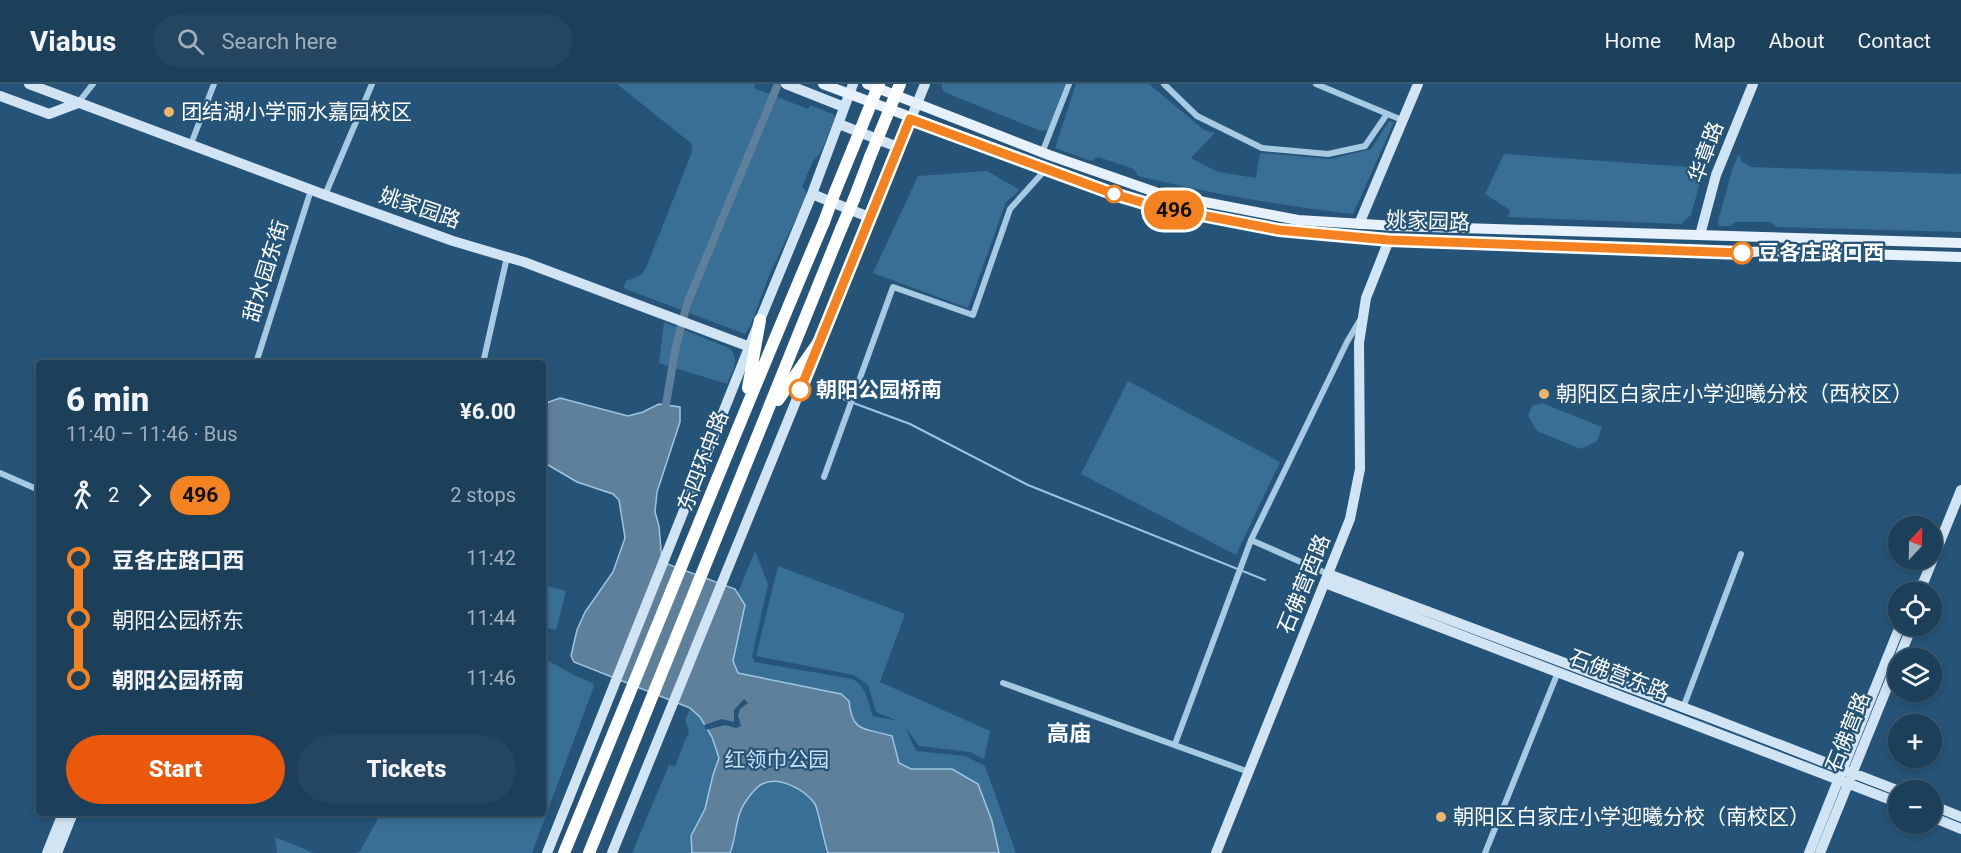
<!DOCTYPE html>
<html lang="en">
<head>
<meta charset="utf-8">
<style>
  :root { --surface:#1c3f5a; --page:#254660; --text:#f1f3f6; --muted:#a0afbb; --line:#3a5870; --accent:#ea580c }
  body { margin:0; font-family:Roboto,"Noto Sans SC",sans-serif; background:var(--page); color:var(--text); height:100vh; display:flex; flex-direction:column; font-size:22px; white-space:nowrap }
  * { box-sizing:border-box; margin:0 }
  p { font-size:20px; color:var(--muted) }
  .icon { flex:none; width:33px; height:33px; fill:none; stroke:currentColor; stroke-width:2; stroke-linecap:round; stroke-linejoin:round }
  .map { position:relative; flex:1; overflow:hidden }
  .side { position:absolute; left:36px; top:276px; width:510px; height:456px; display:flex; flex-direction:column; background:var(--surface); border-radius:6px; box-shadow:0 3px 9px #0003,0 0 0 2px var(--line) }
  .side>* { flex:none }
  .badge { padding:0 12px; border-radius:20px; font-size:21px; line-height:39px }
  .needle { width:39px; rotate:22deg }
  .tools { position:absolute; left:1888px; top:432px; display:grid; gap:12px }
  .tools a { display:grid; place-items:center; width:54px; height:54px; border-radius:50%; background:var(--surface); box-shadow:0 3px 9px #0003,0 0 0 2px var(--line); font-size:30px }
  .map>.badge { position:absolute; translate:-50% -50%; box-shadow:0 0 0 3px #fff }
  .legs { display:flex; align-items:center; gap:9px; height:66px; padding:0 30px; font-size:20px }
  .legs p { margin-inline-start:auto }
  .summary { display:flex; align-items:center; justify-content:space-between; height:102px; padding:0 30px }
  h1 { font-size:33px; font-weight:800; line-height:45px }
  .button { display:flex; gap:12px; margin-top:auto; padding:12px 30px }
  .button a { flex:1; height:69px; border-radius:36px; background:var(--accent); color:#fff; font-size:24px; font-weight:800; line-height:69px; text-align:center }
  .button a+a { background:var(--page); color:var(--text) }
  ul { padding:0 30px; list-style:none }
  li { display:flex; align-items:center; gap:21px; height:60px; font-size:22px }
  li i { display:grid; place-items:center; width:9px; height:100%; margin:0 8px; background:currentColor }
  li i::after { content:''; width:15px; height:15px; margin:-8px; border:4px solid; border-radius:50%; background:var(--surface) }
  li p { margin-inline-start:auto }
  li:first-child i { background:linear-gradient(#0000 50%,currentColor 0) }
  li:last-child i { background:linear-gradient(currentColor 50%,#0000 0) }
  header { display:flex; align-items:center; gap:36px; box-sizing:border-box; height:84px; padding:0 30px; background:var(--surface); border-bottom:2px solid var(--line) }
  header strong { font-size:28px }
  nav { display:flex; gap:33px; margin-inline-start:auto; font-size:21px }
  .search { width:420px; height:54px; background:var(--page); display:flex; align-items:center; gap:15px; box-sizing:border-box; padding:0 21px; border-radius:33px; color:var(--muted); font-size:22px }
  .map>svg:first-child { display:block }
  .green { fill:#396e95 }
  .water { fill:#5f809b; stroke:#9cc6e4; stroke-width:1.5 }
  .pier { fill:#255478 }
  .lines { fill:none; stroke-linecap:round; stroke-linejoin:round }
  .stream { stroke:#9cc6e4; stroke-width:2 }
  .canal { stroke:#5f809b; stroke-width:8 }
  .street { stroke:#a7cae3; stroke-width:6 }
  .secondary { stroke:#d0e4f3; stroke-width:10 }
  .primary { stroke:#e7f1fc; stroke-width:10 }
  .highway { stroke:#fff; stroke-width:12 }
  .highway-bridge { stroke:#fff; stroke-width:12 }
  .line-1-casing { stroke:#fff; stroke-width:14 }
  .line-1 { stroke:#f58220; stroke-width:9 }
  .poi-dot { fill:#ecb76c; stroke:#255478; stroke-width:2 }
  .stop-1-dot { fill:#fff; stroke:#f58220; stroke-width:3 }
  .labels { text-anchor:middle; stroke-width:4.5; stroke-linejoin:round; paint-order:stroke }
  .poi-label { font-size:21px; fill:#fff; stroke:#255478; text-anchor:start }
  .street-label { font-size:21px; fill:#fff; stroke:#255478 }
  .stop-label { font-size:21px; font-weight:bold; fill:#fff; stroke:#255478; text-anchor:start }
  .park-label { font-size:21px; fill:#cae1f3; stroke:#255478 }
  .neighbourhood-label { font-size:22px; font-weight:bold; fill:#fff; stroke:#255478 }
</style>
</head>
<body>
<header>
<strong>Viabus</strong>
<div class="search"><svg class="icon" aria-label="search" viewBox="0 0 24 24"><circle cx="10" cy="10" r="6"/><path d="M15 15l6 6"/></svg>Search here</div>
<nav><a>Home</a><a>Map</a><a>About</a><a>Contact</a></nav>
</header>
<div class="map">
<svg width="1961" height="769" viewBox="0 0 1961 769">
  <rect width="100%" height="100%" fill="#255478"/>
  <path class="green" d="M 617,0 L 755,0 L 754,4 L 808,25 L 810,21 L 833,30 L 835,33 L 821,68 L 813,77 L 802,103 L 806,107 L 805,115 L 769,192 L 750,243 L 745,250 L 623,204 L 626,197 L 641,191 L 646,184 L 692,68 L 692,60 Z
    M 942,0 L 1065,0 L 1048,46 L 1041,47 L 944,8 L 942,4 Z
    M 1076,0 L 1149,0 L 1204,46 L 1215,49 L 1191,74 L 1218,88 L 1256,94 L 1260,69 L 1330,75 L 1371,65 L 1389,37 L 1394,38 L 1353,130 C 1281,122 1209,109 1138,92 L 1134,85 L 1098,73 L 1091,77 L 1055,64 Z
    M 1504,70 L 1704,84 L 1691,131 L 1681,140 L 1508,133 L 1510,126 L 1485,110 Z
    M 1739,70 L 1742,78 L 1751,83 L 1961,90 L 1961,148 L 1777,143 L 1770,138 L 1735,138 L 1730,142 L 1719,142 L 1718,137 L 1733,83 Z
    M 987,87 L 1020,106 L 1006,118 L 968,224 L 873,189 L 918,92 Z
    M 664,238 L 729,264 C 741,276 733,286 727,300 L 659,279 Z
    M 1128,297 L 1280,378 L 1236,471 L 1081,390 Z
    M 1542,319 L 1602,343 L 1597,357 L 1581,365 L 1537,347 L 1528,332 L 1532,322 Z
    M 755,467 L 768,500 L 752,573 L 755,578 L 852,595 C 866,601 868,618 873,632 L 898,637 L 876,628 L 868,601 L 854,591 L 756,572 L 778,482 L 905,530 L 880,598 L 990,647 L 984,675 L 970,668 L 919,662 L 905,643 L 916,667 L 965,672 L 985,682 L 1016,769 L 632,769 L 669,681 L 675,682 L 689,647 L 685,636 Z
    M 543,501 L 566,507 L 556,546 L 543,543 Z
    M 543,574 L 576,592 L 593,599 L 594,602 L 532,769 L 356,769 L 360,767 L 381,729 L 543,729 Z
    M 275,753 L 314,769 L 277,769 Z"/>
  <path class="water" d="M 560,314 L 628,332 L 643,328 L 659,320 L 680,323 L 680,338 L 657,408 L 655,428 L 659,442 L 662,478 L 735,505 L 745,521 L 733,577 L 738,589 L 841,610 L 849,617 C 852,651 868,644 892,652 L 899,679 L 911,685 L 952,685 L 978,700 L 992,737 L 999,769 L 828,769 C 824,758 818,725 815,720 C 805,706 779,691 762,700 C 756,703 747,715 744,720 C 734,736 737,753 730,769 L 692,769 L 691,752 L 705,725 L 713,691 L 719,674 L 712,653 L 700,633 L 690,624 L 574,578 L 571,572 L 577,546 L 585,528 L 613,488 L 625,454 L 619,416 L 613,410 L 577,398 L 543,378 L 543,320 Z"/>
  <path class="pier" d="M 744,615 L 748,619 L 740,625 L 738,631 L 741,642 L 736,644 L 725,641 L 706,646 L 704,641 L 722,635 L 734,638 L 734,626 Z"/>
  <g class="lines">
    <path class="stream" d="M 840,314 L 910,340 L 1028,401 L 1265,496"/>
    <path class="canal" d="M 666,320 L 676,262 L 687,220 L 778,0"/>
    <path class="street" d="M 1164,0 L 1197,32 L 1262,64 L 1328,70 L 1365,62 L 1387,30
      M 1316,0 L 1402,36
      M 78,19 L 93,0
      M 191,60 L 214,0
      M 1042,69 L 1069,0
      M 325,111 L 372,0
      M 256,279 L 311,106
      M 483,279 L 507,173
      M 0,389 L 39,406
      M 824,393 L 893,203 L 973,231 L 1010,125 L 1046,85
      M 1251,456 L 1328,490
      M 1003,599 L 1249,688
      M 1683,624 L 1741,470
      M 1175,660 L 1251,456 L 1347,258 L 1360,236
      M 1485,769 L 1558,588"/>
    <path class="secondary" d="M 29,0 L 325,111 L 453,157 L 524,178 L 750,263
      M 786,0 L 844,23
      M 0,12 L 49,30 L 78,19
      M 839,40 L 900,64
      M 812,110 L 871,134
      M 1359,140 L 1418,0
      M 1700,151 L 1716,91 L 1753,0
      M 1328,490 L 1706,632 L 1899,707
      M 1325,499 L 1899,719
      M 1916,508 L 1924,497 L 1961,406
      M 1932,721 L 1961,733
      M 1932,733 L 1961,745
      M 47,769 L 63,729
      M 57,769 L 73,729
      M 547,769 L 760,236 L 812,110 L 853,0
      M 612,769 L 925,0
      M 1216,769 L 1350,435 L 1360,385 L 1359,259 L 1366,214 L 1389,156
      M 1809,769 L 1900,542
      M 1820,769 L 1912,542"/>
    <path class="primary" d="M 823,0 L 1114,110 L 1154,122 L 1279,146 L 1389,156 L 1741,169 L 1764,167 L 1961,173
      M 867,0 L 1049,71 L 1158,109 L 1298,136 L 1396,142 L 1961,159"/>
    <path class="highway" d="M 835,108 L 853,64
      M 854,115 L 870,73
      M 748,304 L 760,236
      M 778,316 L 818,259
      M 564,769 C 651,559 735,347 824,138
      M 589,769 L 841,145"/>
    <path class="highway-bridge" d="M 853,64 L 879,0
      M 870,73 L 900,0
      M 824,138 L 835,108
      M 841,145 L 854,115"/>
  </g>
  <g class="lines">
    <defs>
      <path id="line-1" d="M 800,306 L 910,35 L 1114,110 L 1154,122 L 1279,146 L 1389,156 L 1742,169"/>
    </defs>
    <use href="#line-1" class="line-1-casing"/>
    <use href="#line-1" class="line-1"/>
  </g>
  <g class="poi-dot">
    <circle cx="169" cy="28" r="6"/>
    <circle cx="1544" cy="310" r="6"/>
    <circle cx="1441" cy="733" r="6"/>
  </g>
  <g class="stop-1-dot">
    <circle cx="1114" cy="110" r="8"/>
    <circle cx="1742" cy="169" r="10"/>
    <circle cx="800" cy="306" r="10"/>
  </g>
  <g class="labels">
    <g class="poi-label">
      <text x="181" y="35">团结湖小学丽水嘉园校区</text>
      <text x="1556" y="317">朝阳区白家庄小学迎曦分校（西校区）</text>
      <text x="1453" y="740">朝阳区白家庄小学迎曦分校（南校区）</text>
    </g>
    <g class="street-label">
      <text transform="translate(1706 68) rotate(-70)" y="7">华章路</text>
      <text transform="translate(420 124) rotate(19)" y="7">姚家园路</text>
      <text transform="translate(1428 137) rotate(2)" y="7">姚家园路</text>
      <text transform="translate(266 187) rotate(-73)" y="7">甜水园东街</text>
      <text transform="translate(703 377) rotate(-69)" y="7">东四环中路</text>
      <text transform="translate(1304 500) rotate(-68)" y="7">石佛营西路</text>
      <text transform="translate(1619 591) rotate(21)" y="7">石佛营东路</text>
      <text transform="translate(1848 648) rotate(-68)" y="7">石佛营路</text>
    </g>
    <g class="stop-label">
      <text x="1758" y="176">豆各庄路口西</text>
      <text x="816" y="313">朝阳公园桥南</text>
    </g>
    <g class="park-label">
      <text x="777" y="683">红领巾公园</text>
    </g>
    <g class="neighbourhood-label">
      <text x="1069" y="657">高庙</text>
    </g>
  </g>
</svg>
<div class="tools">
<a><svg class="needle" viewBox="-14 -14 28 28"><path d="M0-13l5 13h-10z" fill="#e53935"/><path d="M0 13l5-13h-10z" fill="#a0afbb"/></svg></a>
<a><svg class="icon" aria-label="locate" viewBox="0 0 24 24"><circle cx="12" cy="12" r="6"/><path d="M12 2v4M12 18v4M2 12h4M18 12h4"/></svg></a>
<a><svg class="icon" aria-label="layers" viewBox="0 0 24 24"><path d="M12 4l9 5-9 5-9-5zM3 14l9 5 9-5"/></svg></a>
<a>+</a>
<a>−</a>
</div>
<b class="badge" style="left:1174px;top:126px;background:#f58220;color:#111">496</b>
<section class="side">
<div class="summary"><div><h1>6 min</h1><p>11:40 – 11:46 · Bus</p></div><b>¥6.00</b></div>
<div class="legs"><svg class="icon" aria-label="walk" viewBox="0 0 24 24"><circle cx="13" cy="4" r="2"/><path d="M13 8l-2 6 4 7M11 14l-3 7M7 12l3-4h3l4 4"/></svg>2<svg class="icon" aria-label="forward" viewBox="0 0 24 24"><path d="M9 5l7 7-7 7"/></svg><b class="badge" style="background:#f58220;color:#111">496</b><p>2 stops</p></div>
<ul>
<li><i style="color:#f58220"></i><b>豆各庄路口西</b><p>11:42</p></li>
<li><i style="color:#f58220"></i><span>朝阳公园桥东</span><p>11:44</p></li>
<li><i style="color:#f58220"></i><b>朝阳公园桥南</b><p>11:46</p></li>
</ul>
<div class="button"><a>Start</a><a>Tickets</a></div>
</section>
</div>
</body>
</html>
